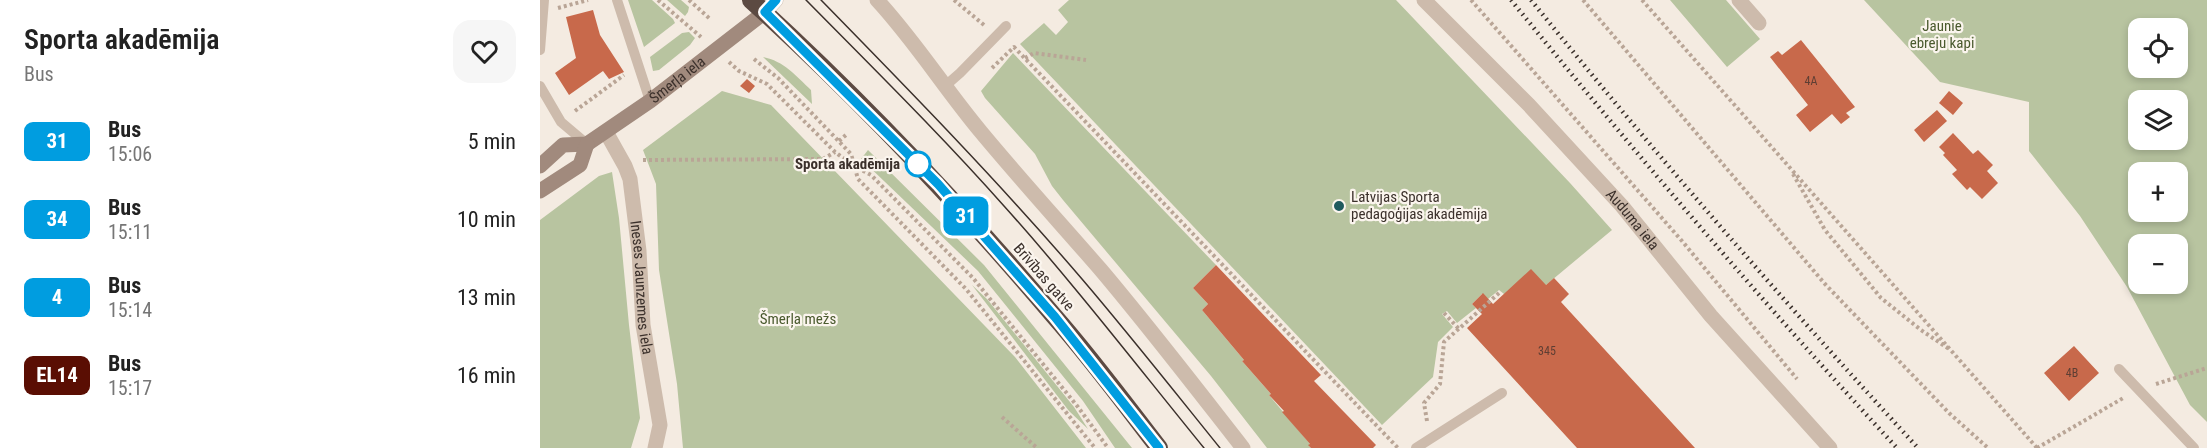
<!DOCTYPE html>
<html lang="en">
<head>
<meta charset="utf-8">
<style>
  :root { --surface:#fff; --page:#f6f6f6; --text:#222; --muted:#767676 }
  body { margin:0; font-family:"Roboto Condensed",sans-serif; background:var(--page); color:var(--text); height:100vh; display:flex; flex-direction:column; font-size:22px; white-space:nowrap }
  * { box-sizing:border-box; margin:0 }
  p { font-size:20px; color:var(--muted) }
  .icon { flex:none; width:33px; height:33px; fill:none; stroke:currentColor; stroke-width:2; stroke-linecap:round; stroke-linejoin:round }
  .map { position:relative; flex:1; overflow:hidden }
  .side { display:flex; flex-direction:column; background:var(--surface); width:540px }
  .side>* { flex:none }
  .badge { padding:0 12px; border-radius:9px; font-size:21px; line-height:39px }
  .buttons { position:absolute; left:1588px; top:18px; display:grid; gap:12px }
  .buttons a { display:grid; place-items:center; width:60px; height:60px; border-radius:12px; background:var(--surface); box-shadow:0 3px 9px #0003; font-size:30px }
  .map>.badge { position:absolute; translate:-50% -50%; box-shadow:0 0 0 3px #fff }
  .round { display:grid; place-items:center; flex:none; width:63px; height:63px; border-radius:18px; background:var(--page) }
  .summary { display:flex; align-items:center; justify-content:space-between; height:102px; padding:0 24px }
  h1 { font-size:28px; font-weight:600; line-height:45px }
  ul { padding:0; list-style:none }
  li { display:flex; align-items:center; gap:18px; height:78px; padding:0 24px }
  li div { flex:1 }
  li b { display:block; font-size:22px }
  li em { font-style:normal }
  li .badge { min-width:66px; font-weight:700; text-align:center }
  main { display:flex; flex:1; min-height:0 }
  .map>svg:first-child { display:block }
  .green { fill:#b8c4a0; fill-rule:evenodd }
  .building { fill:#c8694b }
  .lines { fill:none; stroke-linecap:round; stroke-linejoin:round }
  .path { stroke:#b9a596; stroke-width:4; stroke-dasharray:3 3; stroke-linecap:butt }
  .lane { stroke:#cdbbac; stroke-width:10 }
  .street { stroke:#cdbbac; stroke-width:15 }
  .secondary { stroke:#a18a7d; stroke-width:15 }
  .highway { stroke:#5c4a42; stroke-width:18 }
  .tram { stroke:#3b302b; stroke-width:1.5 }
  .rail { stroke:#3b302b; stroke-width:4.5; stroke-dasharray:1.5 4.5; stroke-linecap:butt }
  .line-casing { stroke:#fff; stroke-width:14 }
  .line { stroke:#009de0; stroke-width:9 }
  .stop-dot { fill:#fff; stroke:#009de0; stroke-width:3 }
  .poi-dot { fill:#1f5a5e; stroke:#fbf5ee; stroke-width:2 }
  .labels { text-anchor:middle; stroke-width:4.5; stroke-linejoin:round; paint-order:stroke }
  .number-label { font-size:12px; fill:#5e3e33 }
  .park-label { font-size:15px; fill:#4a5a2e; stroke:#fbf5ee }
  .street-label { font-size:15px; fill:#3b302b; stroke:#fbf5ee }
  .stop-label { font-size:15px; font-weight:bold; fill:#3b302b; stroke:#fbf5ee; text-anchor:end }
  .poi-label { font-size:15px; fill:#3b302b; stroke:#fbf5ee; text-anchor:start }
</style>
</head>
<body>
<main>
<section class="side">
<div class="summary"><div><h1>Sporta akadēmija</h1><p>Bus</p></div><a class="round"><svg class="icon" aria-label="heart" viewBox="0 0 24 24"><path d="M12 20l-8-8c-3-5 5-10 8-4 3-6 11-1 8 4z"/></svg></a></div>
<ul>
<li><span class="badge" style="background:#009de0;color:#fff">31</span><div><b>Bus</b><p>15:06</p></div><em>5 min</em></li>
<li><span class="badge" style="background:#009de0;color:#fff">34</span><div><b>Bus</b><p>15:11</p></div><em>10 min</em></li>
<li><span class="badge" style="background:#009de0;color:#fff">4</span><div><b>Bus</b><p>15:14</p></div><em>13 min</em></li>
<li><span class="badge" style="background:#5a0e03;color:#fff">EL14</span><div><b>Bus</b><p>15:17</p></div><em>16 min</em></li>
</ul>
</section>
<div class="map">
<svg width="1667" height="448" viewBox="0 0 1667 448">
  <rect width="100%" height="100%" fill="#f4ebe1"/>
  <path class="green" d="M 88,0 L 112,0 L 133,19 L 135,23 L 104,47 Z
    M 127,0 L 141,0 L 149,7 L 148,12 L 145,16 Z
    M 529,0 L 856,0 L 1030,183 L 1072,230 L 1006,285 L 964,294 L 959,290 L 948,299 L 942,294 L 932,304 L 936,308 L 917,323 L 907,311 L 902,314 L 913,327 L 898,342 L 893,377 L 842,425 L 480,44 L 504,23 L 516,35 L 528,22 L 518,10 Z
    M 1130,0 L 1186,0 L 1220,39 L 1187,67 Z
    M 1324,0 L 1667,0 L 1667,422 L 1650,405 L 1587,287 L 1540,216 L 1489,151 L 1489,102 L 1400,82 ZM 1599,28 L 1638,28 L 1638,68 L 1599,68 ZM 1599,100 L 1638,100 L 1638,140 L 1599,140 ZM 1599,172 L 1638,172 L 1638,212 L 1599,212 ZM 1599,244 L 1638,244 L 1638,284 L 1599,284 Z
    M 149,32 L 155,38 L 150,45 L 119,70 L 113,71 L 110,57 L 142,33 Z
    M 473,53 L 676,265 L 653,288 L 668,304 L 662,310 L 704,360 L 702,361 L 731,394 L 729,395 L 770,444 L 769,446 L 771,448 L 727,448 L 671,376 L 523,200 L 512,186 L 495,154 L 445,98 L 441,91 Z
    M 223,57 C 244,61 256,76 271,90 L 272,104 Z
    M 182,91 L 231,105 L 475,357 L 546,448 L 143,448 L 137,384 L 119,270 L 116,184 L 103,150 Z
    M 328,150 L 444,265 L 592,448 L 575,448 L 543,401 L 438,271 L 321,159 Z
    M 72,172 L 79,218 L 89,325 L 100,418 L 91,448 L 0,448 L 0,220 L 59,176 Z
    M 432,285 L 447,299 L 534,407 L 548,429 L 529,411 Z"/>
  <path class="building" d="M 53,10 L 60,35 L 84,72 L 69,79 L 63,71 L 29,95 L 15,73 L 36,58 L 26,17 Z
    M 1261,40 L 1315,107 L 1306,113 L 1310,117 L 1301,124 L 1292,114 L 1270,132 L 1256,115 L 1268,105 L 1230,57 L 1238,51 L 1242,55 Z
    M 207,79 L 215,86 L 209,93 L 200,86 Z
    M 1409,91 L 1423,103 L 1413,115 L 1399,103 Z
    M 1397,110 L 1407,121 L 1384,142 L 1374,130 Z
    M 1413,133 L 1433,154 L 1438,150 L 1453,165 L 1447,171 L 1458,183 L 1442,199 L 1430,187 L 1427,190 L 1412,174 L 1417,170 L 1403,155 L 1405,153 L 1399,147 Z
    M 676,265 L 781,375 L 774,381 L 836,445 L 833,448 L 771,448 L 768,445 L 770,444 L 742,412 L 744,411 L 729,395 L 731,394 L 702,361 L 704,360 L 662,310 L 668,304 L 653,288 Z
    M 991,269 L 1006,285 L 1014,278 L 1029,294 L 1021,302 L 1155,448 L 1037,448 L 927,328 L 942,314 L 932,304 L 943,293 L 953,304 Z
    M 1534,346 L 1559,373 L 1529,401 L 1504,373 Z"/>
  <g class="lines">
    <path class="path" d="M 118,0 L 161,37
      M 149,0 L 170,19
      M 414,0 L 444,25
      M 931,0 L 1142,241 L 1257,379
      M 1043,0 L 1285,284 L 1409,413 L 1448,448
      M 1102,0 L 1497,448
      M 18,8 L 48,0
      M 485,58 L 494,53 L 546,60
      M 214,59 L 238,78 L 311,154 L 318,179 L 426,289 L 555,448
      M 189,62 L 199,71 L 227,84 L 295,152 L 314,166 L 331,175 L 433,278 L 538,407 L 568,448
      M 452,68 L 474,47 L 858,448
      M 35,111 L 84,75
      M 299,141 L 306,135
      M 103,160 L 283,159 L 295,152
      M 1253,174 L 1285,230 L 1341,298 L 1381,330 L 1409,349
      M 904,313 L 919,329
      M 1616,384 L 1667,368
      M 462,417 L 497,448
      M 887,421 L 884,403 L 900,384 L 904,342 L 959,293
      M 1497,448 L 1585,397"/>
    <path class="lane" d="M 77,0 L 110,101
      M 0,50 L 4,0
      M 0,86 L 21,122 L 47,144
      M 404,87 L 420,73 L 466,26
      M 1579,369 L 1654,448
      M 876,448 L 962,393"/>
    <g class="street">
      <path d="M 337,0 C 375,41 405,89 441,132 C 480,179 521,224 561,270 C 610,328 656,388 703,448"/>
      <path id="s1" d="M 884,0 L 989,105 L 1082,206 L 1171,316 L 1290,448"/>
      <path d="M 1199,0 L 1219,23"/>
      <path d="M 225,12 L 236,0"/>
      <path id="s2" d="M 66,132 L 85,166 L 90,179 L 99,251 L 103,325 L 120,425 L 115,448"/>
    </g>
    <g class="secondary">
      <path id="s3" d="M 0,166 L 23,145 L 47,144 L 110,101 L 225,12"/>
      <path d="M 0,191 L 40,165 L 47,144"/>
    </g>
    <path class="highway" d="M 211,0 C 319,98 420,205 514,316 C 551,358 585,404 619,448"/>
    <path class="tram" d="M 266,0 C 333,68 401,135 464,206 C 534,284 598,367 664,448
      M 281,0 C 370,91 459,182 542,279 C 589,334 634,391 680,448"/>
    <path class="rail" d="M 971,0 C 1095,153 1223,303 1357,448
      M 991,0 C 1115,154 1244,302 1378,448"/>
  </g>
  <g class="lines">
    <defs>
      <path id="line" d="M 236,0 L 225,12 L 398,184 L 515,317 L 619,448"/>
    </defs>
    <use href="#line" class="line-casing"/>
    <use href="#line" class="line"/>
  </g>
  <circle class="stop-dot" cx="378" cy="164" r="12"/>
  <circle class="poi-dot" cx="799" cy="206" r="6"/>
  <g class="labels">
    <g class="number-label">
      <text x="1271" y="85">4A</text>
      <text x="1007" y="355">345</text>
      <text x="1532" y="377">4B</text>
    </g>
    <g class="park-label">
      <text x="1402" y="31">Jaunie<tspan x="1402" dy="17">ebreju kapi</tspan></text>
      <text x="258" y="324">Šmerļa mežs</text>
    </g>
    <g class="street-label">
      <text dy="5" stroke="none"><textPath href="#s3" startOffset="166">Šmerļa iela</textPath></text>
      <text dy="5" stroke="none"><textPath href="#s1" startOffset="303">Auduma iela</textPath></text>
      <text transform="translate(504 277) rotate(49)" y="5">Brīvības gatve</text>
      <text dy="5" stroke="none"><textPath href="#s2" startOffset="162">Ineses Jaunzemes iela</textPath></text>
    </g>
    <g class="stop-label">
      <text x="360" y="169">Sporta akadēmija</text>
    </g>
    <g class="poi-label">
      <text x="811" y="202">Latvijas Sporta<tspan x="811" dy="17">pedagoģijas akadēmija</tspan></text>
    </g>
  </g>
</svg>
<div class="buttons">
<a><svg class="icon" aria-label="locate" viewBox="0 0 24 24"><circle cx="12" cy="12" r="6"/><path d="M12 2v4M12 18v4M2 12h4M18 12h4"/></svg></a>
<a><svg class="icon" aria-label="layers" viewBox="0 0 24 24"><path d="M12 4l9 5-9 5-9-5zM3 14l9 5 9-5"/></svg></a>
<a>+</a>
<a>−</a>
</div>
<b class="badge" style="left:426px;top:216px;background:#009de0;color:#fff">31</b>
</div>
</main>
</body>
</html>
